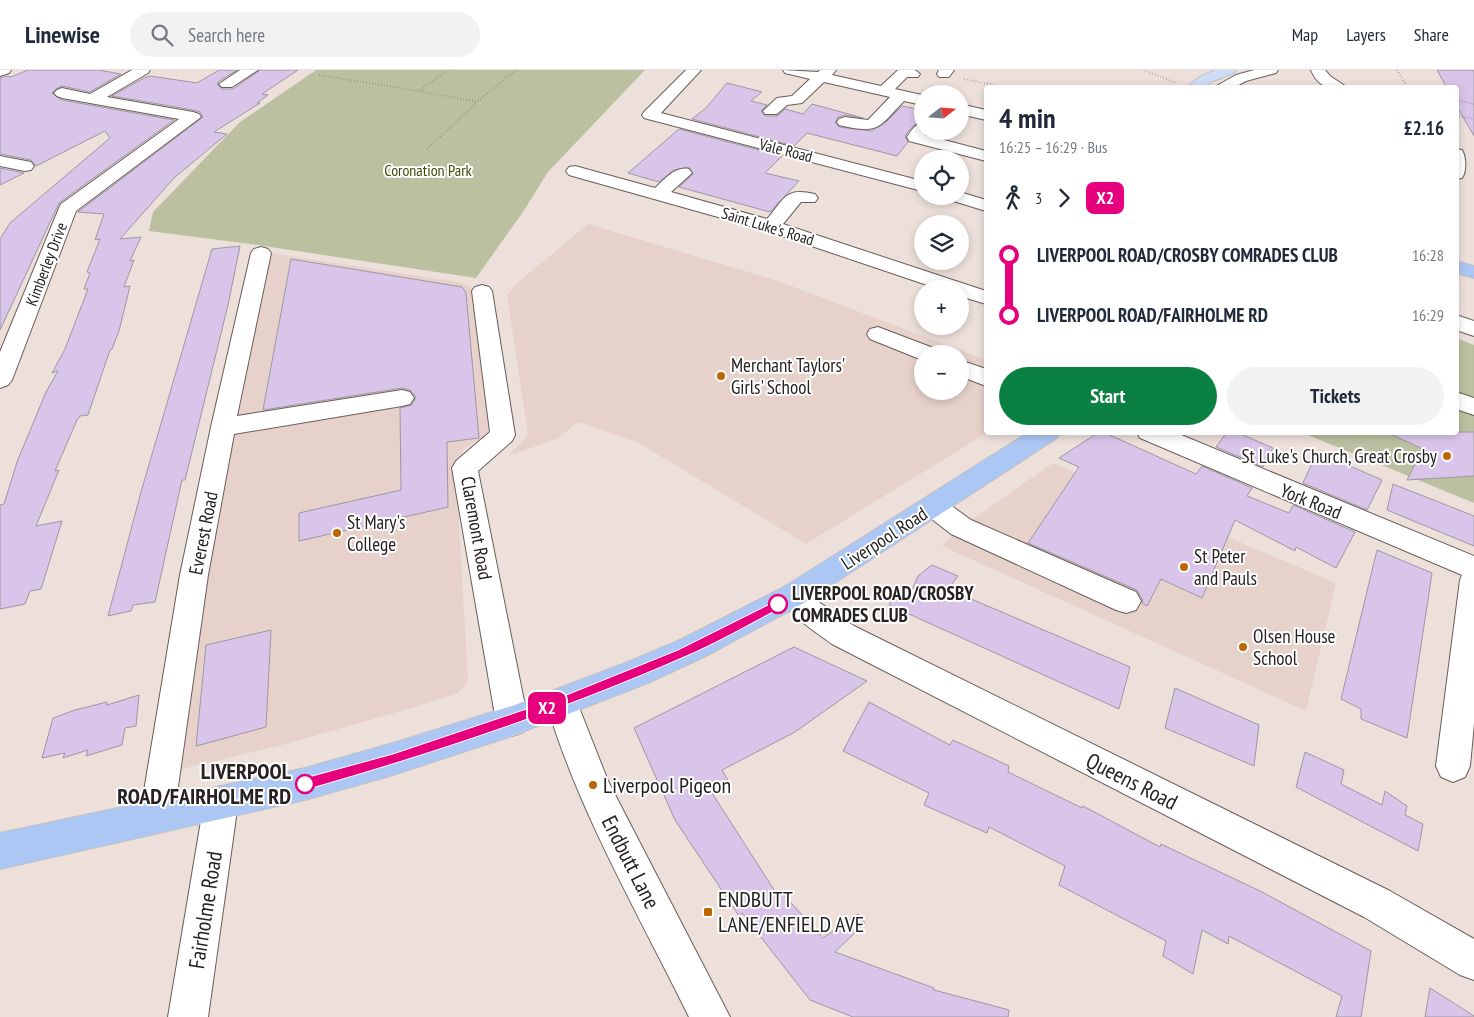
<!DOCTYPE html>
<html lang="en">
<head>
<meta charset="utf-8">
<style>
  :root { --surface:#fff; --page:#f2f2f3; --text:#1f2937; --muted:#747a83; --line:#e0e1e3; --accent:#0b8043 }
  body { margin:0; font-family:"PT Sans Narrow",sans-serif; background:var(--page); color:var(--text); height:100vh; display:flex; flex-direction:column; font-size:19px; white-space:nowrap }
  * { box-sizing:border-box; margin:0 }
  p { font-size:16px; color:var(--muted) }
  .icon { flex:none; width:28px; height:28px; fill:none; stroke:currentColor; stroke-width:2; stroke-linecap:round; stroke-linejoin:round }
  .map { position:relative; flex:1; overflow:hidden }
  .sheet { position:absolute; left:984px; top:15px; width:475px; height:350px; display:flex; flex-direction:column; background:var(--surface); border-radius:5px; box-shadow:0 2px 8px #0003 }
  .sheet>* { flex:none }
  .badge { padding:0 10px; border-radius:8px; font-size:18px; line-height:32px }
  .needle { width:32px; rotate:73deg }
  .buttons { position:absolute; left:914px; top:15px; display:grid; gap:10px }
  .buttons a { display:grid; place-items:center; width:55px; height:55px; border-radius:50%; background:var(--surface); box-shadow:0 2px 8px #0003; font-size:25px }
  .map>.badge { position:absolute; translate:-50% -50%; box-shadow:0 0 0 2px #fff }
  .legs { display:flex; align-items:center; gap:8px; height:55px; padding:0 15px; font-size:16px }
  .legs p { margin-inline-start:auto }
  .overview { display:flex; align-items:center; justify-content:space-between; height:85px; padding:0 15px }
  h1 { font-size:28px; font-weight:600; line-height:38px }
  .action { display:flex; gap:10px; margin-top:auto; padding:10px 15px }
  .action a { flex:1; height:58px; border-radius:30px; background:var(--accent); color:#fff; font-size:20px; font-weight:600; line-height:58px; text-align:center }
  .action a+a { background:var(--page); color:var(--text) }
  ul { padding:0 15px; list-style:none }
  li { display:flex; align-items:center; gap:18px; height:60px; font-size:19px }
  li i { display:grid; place-items:center; width:8px; height:100%; margin:0 6px; background:currentColor }
  li i::after { content:''; width:12px; height:12px; margin:-6px; border:4px solid; border-radius:50%; background:var(--surface) }
  li p { margin-inline-start:auto }
  li:first-child i { background:linear-gradient(#0000 50%,currentColor 0) }
  li:last-child i { background:linear-gradient(currentColor 50%,#0000 0) }
  header { display:flex; align-items:center; gap:30px; box-sizing:border-box; height:70px; padding:0 25px; background:var(--surface); border-bottom:1px solid var(--line) }
  header strong { font-size:24px }
  nav { display:flex; gap:28px; margin-inline-start:auto; font-size:18px }
  .search { width:350px; height:45px; background:var(--page); display:flex; align-items:center; gap:12px; box-sizing:border-box; padding:0 18px; border-radius:28px; color:var(--muted); font-size:19px }
  .map>svg:first-child { display:block }
  .built { fill:#e7d2cb; fill-rule:evenodd }
  .green { fill:#bbc1a0 }
  .building { fill:#d9c5ea; stroke:#9c97a1 }
  .lines { fill:none; stroke-linecap:round; stroke-linejoin:round }
  .minor-casing { stroke:#695d59; stroke-width:2 }
  .major-casing { stroke:#c3c1c1; stroke-width:2 }
  .highway-casing { stroke:#c3c1c1; stroke-width:2 }
  .path { stroke:#817876; stroke-width:2; stroke-dasharray:0.5 2.5; stroke-linecap:butt }
  .minor { fill:#fff; fill-rule:evenodd }
  .major { fill:#cdddf8; fill-rule:evenodd }
  .highway { fill:#acc7f3; fill-rule:evenodd }
  .line-1 { fill:#e6007e; stroke:#fff }
  .poi-dot { fill:#be6503; stroke:#fff; stroke-width:2 }
  .stop-1-dot { fill:#fff; stroke:#e6007e; stroke-width:2.5 }
  .labels { text-anchor:middle; stroke-width:4; stroke-linejoin:round; paint-order:stroke }
  .far-street-label { font-size:16px; fill:#272221; stroke:#fff }
  .far-park-label { font-size:16px; fill:#424904; stroke:#fff }
  .poi-label { font-size:19px; fill:#272221; stroke:#fff; text-anchor:start }
  .street-label { font-size:19px; fill:#272221; stroke:#fff }
  .stop-label { font-size:19px; font-weight:bold; fill:#272221; stroke:#fff; text-anchor:start }
  .near-stop-label { font-size:22px; font-weight:bold; fill:#272221; stroke:#fff; text-anchor:end }
  .near-street-label { font-size:22px; fill:#272221; stroke:#fff }
  .near-poi-label { font-size:22px; fill:#272221; stroke:#fff; text-anchor:start }
</style>
</head>
<body>
<header>
<strong>Linewise</strong>
<div class="search"><svg class="icon" aria-label="search" viewBox="0 0 24 24"><circle cx="10" cy="10" r="6"/><path d="M15 15l6 6"/></svg>Search here</div>
<nav><a>Map</a><a>Layers</a><a>Share</a></nav>
</header>
<div class="map">
<svg width="1474" height="947" viewBox="0 0 1474 947">
  <rect width="100%" height="100%" fill="#ede0db"/>
  <path class="built" d="M 588,154 L 778,211 L 986,290 L 987,363 L 806,474 L 637,372 L 578,352 L 557,369 L 508,386 L 528,365 L 507,225 L 516,214 ZM 922,284 L 960,284 L 960,321 L 922,321 Z
    M 271,183 L 458,212 L 474,218 L 489,366 L 476,371 L 465,378 L 457,391 L 456,399 L 468,611 L 458,623 L 415,637 L 286,674 L 182,699 L 201,523 Z
    M 1053,393 L 1336,513 L 1306,641 L 942,476 L 961,457 Z"/>
  <path class="green" d="M 316,0 L 645,0 L 548,102 L 523,142 L 476,208 L 257,175 L 149,161 L 153,142 L 240,52 Z
    M 1456,268 L 1474,275 L 1474,433 L 1303,363 L 1456,362 Z"/>
  <path class="building" d="M 28,0 L 98,0 L 121,4 L 90,22 L 62,16 L 56,19 L 52,23 L 62,30 L 174,50 L 59,133 L 0,260 L 0,169 L 10,153 L 110,68 L 105,61 L 36,96 L 31,90 L 0,84 L 0,8 L 7,6 L 11,7 Z
    M 219,0 L 237,0 L 218,12 L 218,15 L 222,19 L 233,19 L 260,0 L 298,0 L 262,24 L 268,25 L 257,33 L 260,33 L 214,62 L 227,64 L 174,108 L 120,169 L 141,167 L 130,191 L 134,190 L 124,217 L 130,216 L 119,261 L 112,279 L 110,280 L 88,345 L 80,346 L 77,350 L 55,401 L 59,400 L 36,456 L 62,451 L 41,519 L 30,521 L 25,534 L 0,539 L 0,435 L 4,434 L 17,392 L 46,322 L 58,301 L 52,303 L 65,279 L 88,219 L 84,219 L 90,203 L 87,202 L 100,169 L 95,170 L 104,144 L 78,142 L 203,47 L 200,42 L 193,40 L 112,26 L 144,8 L 150,6 L 197,13 Z
    M 1437,0 L 1474,0 L 1474,66 L 1456,35 L 1456,18 L 1447,18 Z
    M 727,13 L 762,22 L 751,31 L 767,35 L 761,41 L 765,46 L 777,46 L 785,39 L 803,44 L 812,34 L 863,48 L 845,45 L 838,47 L 835,53 L 839,57 L 871,61 L 884,54 L 902,36 L 922,40 L 922,51 L 916,54 L 910,59 L 905,66 L 908,72 L 897,86 L 807,63 L 794,76 L 692,49 L 706,38 Z
    M 679,59 L 782,86 L 765,103 L 799,111 L 770,142 L 679,117 L 693,104 L 689,97 L 674,100 L 659,112 L 628,103 Z
    M 0,98 L 24,103 L 0,115 Z
    M 240,176 L 228,235 L 185,410 L 182,410 L 155,532 L 133,535 L 131,541 L 108,546 L 141,422 L 212,179 Z
    M 291,189 L 462,217 L 466,223 L 479,368 L 447,372 L 448,437 L 299,471 L 299,443 L 401,420 L 400,338 L 412,335 L 416,327 L 410,320 L 402,318 L 263,340 Z
    M 1099,362 L 1103,362 L 1196,404 L 1202,396 L 1252,418 L 1247,426 L 1289,443 L 1293,435 L 1355,462 L 1336,498 L 1296,477 L 1295,481 L 1235,450 L 1202,528 L 1161,509 L 1147,536 L 1142,533 L 1143,530 L 1137,520 L 1028,473 L 1079,397 L 1059,388 Z
    M 1227,362 L 1236,362 L 1273,378 L 1263,397 L 1216,377 Z
    M 1386,362 L 1474,362 L 1474,406 L 1407,410 L 1423,379 Z
    M 1325,385 L 1382,410 L 1367,440 L 1303,413 L 1313,391 L 1321,394 Z
    M 1393,414 L 1474,446 L 1474,476 L 1387,440 Z
    M 1377,480 L 1432,503 L 1407,668 L 1361,649 L 1361,639 L 1341,629 Z
    M 932,495 L 958,506 L 948,519 L 1130,597 L 1119,639 L 889,535 L 898,516 L 912,520 L 918,506 Z
    M 271,560 L 266,657 L 196,676 L 206,575 Z
    M 794,577 L 867,611 L 795,662 L 722,700 L 729,712 L 712,723 L 778,826 L 782,823 L 823,868 L 858,844 L 865,853 L 835,882 L 934,918 L 934,920 L 1009,940 L 1008,947 L 853,947 L 810,930 L 742,843 L 739,846 L 675,750 L 634,658 Z
    M 1175,618 L 1259,655 L 1254,696 L 1165,658 Z
    M 139,625 L 136,656 L 125,658 L 122,675 L 86,686 L 88,680 L 63,688 L 65,683 L 42,688 L 53,648 L 75,640 L 107,632 L 107,635 Z
    M 869,632 L 950,675 L 953,670 L 1009,696 L 1008,702 L 1082,738 L 1083,736 L 1160,777 L 1161,774 L 1262,822 L 1371,881 L 1361,947 L 1336,947 L 1342,926 L 1229,866 L 1228,874 L 1202,860 L 1193,904 L 1163,886 L 1166,871 L 1059,815 L 1065,796 L 989,757 L 987,763 L 924,735 L 929,723 L 843,681 Z
    M 1305,682 L 1344,700 L 1341,714 L 1382,735 L 1385,721 L 1407,736 L 1405,745 L 1423,754 L 1418,781 L 1296,717 Z
    M 1430,918 L 1474,946 L 1474,947 L 1425,947 Z"/>
  <g class="lines">
    <defs>
      <path id="minor" d="M 0,0 L 11,0 L 9,3 L 0,6 Z
        M 132,0 L 150,0 L 148,3 L 107,27 L 193,42 L 199,44 L 201,47 L 76,141 L 12,310 L 8,315 L 0,318 L 0,282 L 59,138 L 61,134 L 179,49 L 62,28 L 57,26 L 54,23 L 57,20 L 62,18 L 90,24 Z
        M 240,0 L 258,0 L 232,17 L 222,17 L 219,14 Z
        M 686,0 L 701,0 L 661,43 L 922,111 L 922,121 L 644,48 L 642,45 L 644,42 Z
        M 783,0 L 818,2 L 820,0 L 836,0 L 832,5 L 881,16 L 898,0 L 915,0 L 920,4 L 918,7 L 907,7 L 895,19 L 922,25 L 922,35 L 904,31 C 879,57 879,65 839,55 L 837,52 L 839,49 L 845,47 L 868,50 L 890,27 L 824,12 L 802,33 L 787,35 L 777,44 L 765,44 L 763,41 L 777,28 L 792,26 L 810,9 L 785,3 Z
        M 939,0 L 954,0 L 949,7 L 939,7 L 937,4 Z
        M 1254,0 L 1278,0 L 1276,3 L 1246,11 L 1233,18 L 1213,18 L 1236,5 Z
        M 1311,0 L 1325,0 L 1330,6 L 1348,18 C 1330,18 1319,19 1311,0 Z
        M 960,34 L 986,40 L 986,50 L 960,44 Z
        M 922,53 L 922,61 L 928,61 L 925,65 L 986,81 L 986,91 L 909,71 L 907,67 C 911,61 914,55 922,53 Z
        M 1456,79 L 1462,80 C 1466,87 1467,101 1462,108 L 1456,109 Z
        M 0,86 L 31,92 L 34,96 L 31,100 L 25,101 L 0,96 Z
        M 575,96 L 655,118 C 665,109 675,96 689,99 L 692,103 L 671,122 L 767,149 C 785,128 785,117 815,124 L 818,128 L 815,132 L 801,132 L 783,154 L 986,221 L 986,234 L 960,226 L 960,219 L 939,219 L 764,160 L 569,105 L 566,101 L 569,97 Z
        M 960,122 L 986,130 L 986,141 L 950,130 L 947,126 L 960,126 Z
        M 261,177 L 268,179 L 271,183 L 237,346 L 402,320 L 410,322 L 414,328 L 410,334 L 402,336 L 234,364 L 208,505 L 174,745 L 169,757 L 157,762 L 145,757 L 140,745 L 180,505 L 211,357 L 251,183 L 254,179 Z
        M 482,215 L 489,217 L 492,221 L 515,365 L 512,371 L 478,401 L 528,651 L 523,662 L 512,666 L 501,662 L 496,651 L 452,398 L 456,391 L 490,362 L 472,221 L 475,217 Z
        M 1456,245 L 1474,251 L 1474,266 L 1456,260 Z
        M 878,257 L 936,279 L 939,284 L 922,284 L 922,290 L 870,269 L 867,264 L 870,259 Z
        M 960,290 L 986,299 L 986,316 L 960,306 Z
        M 1456,322 L 1474,328 L 1474,345 L 1456,339 Z
        M 1137,362 L 1174,362 L 1474,486 L 1474,653 L 1470,696 L 1465,707 L 1453,712 L 1441,707 L 1436,696 L 1460,510 L 1462,505 L 1140,368 Z
        M 933,426 L 942,429 L 971,450 L 1136,522 L 1141,531 L 1136,540 L 1126,543 L 1116,540 L 951,464 L 924,443 L 920,436 L 924,429 Z
        M 794,513 L 804,517 L 820,533 L 854,556 L 1390,821 L 1474,869 L 1474,910 L 1460,905 L 1364,847 L 832,574 C 813,560 791,547 780,525 L 784,517 Z
        M 562,618 L 573,622 L 608,711 L 730,947 L 689,947 C 638,843 579,743 546,632 L 551,622 Z
        M 221,716 L 233,721 L 238,733 L 208,947 L 168,947 L 204,733 L 209,721 Z"/>
      <path id="major" d="M 1216,0 L 1236,0 L 1234,3 L 1211,12 L 1204,18 L 1186,18 L 1201,6 Z"/>
      <path id="highway" d="M 1456,191 L 1474,196 L 1474,208 L 1456,203 Z
        M 1029,362 L 1060,362 L 1057,368 L 804,533 L 704,587 L 650,612 L 512,666 L 393,705 L 305,730 L 0,799 L 0,763 L 305,698 L 393,673 L 512,636 L 628,592 L 682,569 L 784,517 Z"/>
    </defs>
    <use href="#minor" class="minor-casing"/>
    <use href="#major" class="major-casing"/>
    <use href="#highway" class="highway-casing"/>
    <path class="path" d="M 448,0 L 419,21 L 477,32 L 516,0
      M 1144,0 L 1176,13
      M 1397,0 L 1408,18
      M 319,5 L 419,21
      M 964,9 L 998,16
      M 1456,30 L 1474,34
      M 1456,46 L 1474,49
      M 427,79 L 477,32"/>
    <use href="#minor" class="minor"/>
    <use href="#major" class="major"/>
    <use href="#highway" class="highway"/>
  </g>
  <path class="line-1" d="M 778,530 L 782,531 L 784,534 L 782,537 C 750,554 717,573 684,587 C 561,641 434,683 305,720 L 300,718 L 299,714 L 300,710 L 305,708 L 393,684 L 559,628 L 678,580 Z"/>
  <g class="poi-dot">
    <circle cx="721" cy="306" r="5"/>
    <circle cx="1447" cy="386" r="5"/>
    <circle cx="337" cy="463" r="5"/>
    <circle cx="1184" cy="497" r="5"/>
    <circle cx="1243" cy="577" r="5"/>
    <circle cx="593" cy="715" r="5"/>
    <rect x="703" y="837" width="10" height="10" rx="2.5"/>
  </g>
  <g class="stop-1-dot">
    <circle cx="778" cy="534" r="9"/>
    <circle cx="305" cy="714" r="9"/>
  </g>
  <g class="labels">
    <g class="far-street-label">
      <text transform="translate(786 80) rotate(14)" y="6">Vale Road</text>
      <text transform="translate(768 156) rotate(17)" y="6">Saint Luke's Road</text>
      <text transform="translate(46 194) rotate(-69)" y="6">Kimberley Drive</text>
    </g>
    <g class="far-park-label">
      <text x="428" y="106">Coronation Park</text>
    </g>
    <g class="poi-label">
      <text x="731" y="302">Merchant Taylors'<tspan x="731" dy="22">Girls' School</tspan></text>
      <text x="1437" y="393" text-anchor="end">St Luke's Church, Great Crosby</text>
      <text x="347" y="459">St Mary's<tspan x="347" dy="22">College</tspan></text>
      <text x="1194" y="493">St Peter<tspan x="1194" dy="22">and Pauls</tspan></text>
      <text x="1253" y="573">Olsen House<tspan x="1253" dy="22">School</tspan></text>
    </g>
    <g class="street-label">
      <text transform="translate(1311 431) rotate(22)" y="7">York Road</text>
      <text transform="translate(477 458) rotate(80)" y="7">Claremont Road</text>
      <text transform="translate(203 463) rotate(-79)" y="7">Everest Road</text>
      <text transform="translate(884 468) rotate(-33)" y="7">Liverpool Road</text>
    </g>
    <g class="stop-label">
      <text x="792" y="530">LIVERPOOL ROAD/CROSBY<tspan x="792" dy="22">COMRADES CLUB</tspan></text>
    </g>
    <g class="near-stop-label">
      <text x="291" y="709">LIVERPOOL<tspan x="291" dy="25">ROAD/FAIRHOLME RD</tspan></text>
    </g>
    <g class="near-street-label">
      <text transform="translate(1132 711) rotate(27)" y="8">Queens Road</text>
      <text transform="translate(631 792) rotate(63)" y="8">Endbutt Lane</text>
      <text transform="translate(205 840) rotate(-81)" y="8">Fairholme Road</text>
    </g>
    <g class="near-poi-label">
      <text x="603" y="723">Liverpool Pigeon</text>
      <text x="718" y="837">ENDBUTT<tspan x="718" dy="25">LANE/ENFIELD AVE</tspan></text>
    </g>
  </g>
</svg>
<div class="buttons">
<a><svg class="needle" viewBox="-14 -14 28 28"><path d="M0-13l5 13h-10z" fill="#e53935"/><path d="M0 13l5-13h-10z" fill="#747a83"/></svg></a>
<a><svg class="icon" aria-label="locate" viewBox="0 0 24 24"><circle cx="12" cy="12" r="6"/><path d="M12 2v4M12 18v4M2 12h4M18 12h4"/></svg></a>
<a><svg class="icon" aria-label="layers" viewBox="0 0 24 24"><path d="M12 4l9 5-9 5-9-5zM3 14l9 5 9-5"/></svg></a>
<a>+</a>
<a>−</a>
</div>
<b class="badge" style="left:547px;top:638px;background:#e6007e;color:#fff">X2</b>
<section class="sheet">
<div class="overview"><div><h1>4 min</h1><p>16:25 – 16:29 · Bus</p></div><b>£2.16</b></div>
<div class="legs"><svg class="icon" aria-label="walk" viewBox="0 0 24 24"><circle cx="13" cy="4" r="2"/><path d="M13 8l-2 6 4 7M11 14l-3 7M7 12l3-4h3l4 4"/></svg>3<svg class="icon" aria-label="forward" viewBox="0 0 24 24"><path d="M9 5l7 7-7 7"/></svg><b class="badge" style="background:#e6007e;color:#fff">X2</b></div>
<ul>
<li><i style="color:#e6007e"></i><b>LIVERPOOL ROAD/CROSBY COMRADES CLUB</b><p>16:28</p></li>
<li><i style="color:#e6007e"></i><b>LIVERPOOL ROAD/FAIRHOLME RD</b><p>16:29</p></li>
</ul>
<div class="action"><a>Start</a><a>Tickets</a></div>
</section>
</div>
</body>
</html>
